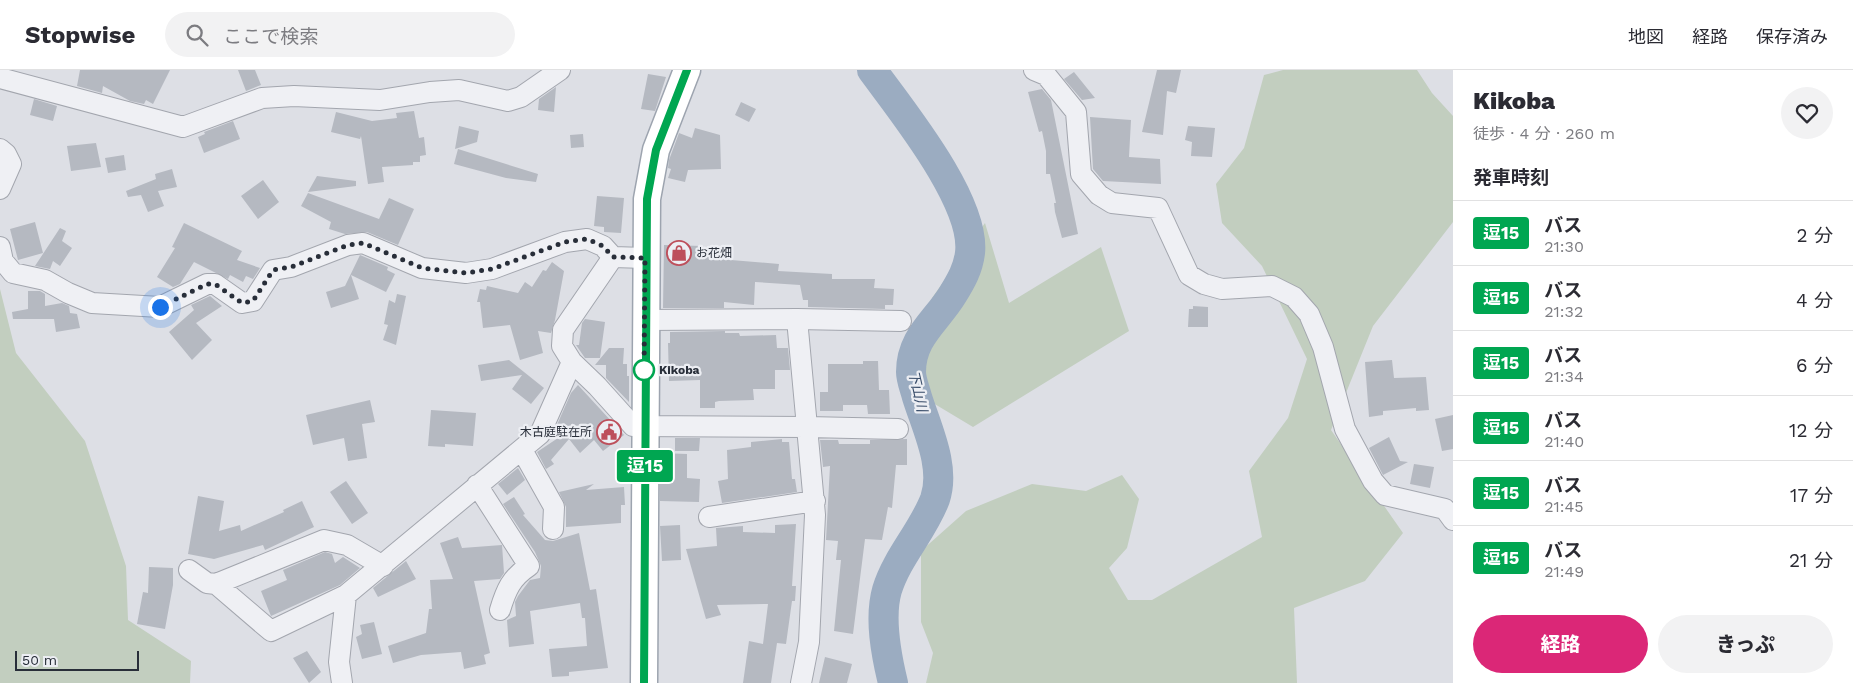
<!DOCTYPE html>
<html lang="ja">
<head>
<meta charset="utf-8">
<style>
  :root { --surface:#fff; --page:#f2f2f3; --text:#2b2b33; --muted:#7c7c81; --line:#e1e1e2; --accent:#db2777 }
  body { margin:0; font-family:"Work Sans","Noto Sans JP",sans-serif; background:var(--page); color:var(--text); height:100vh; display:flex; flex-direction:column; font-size:19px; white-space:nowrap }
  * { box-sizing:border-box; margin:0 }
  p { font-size:16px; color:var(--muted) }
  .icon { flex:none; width:28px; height:28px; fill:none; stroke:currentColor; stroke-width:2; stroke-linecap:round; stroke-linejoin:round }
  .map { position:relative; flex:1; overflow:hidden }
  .panel { display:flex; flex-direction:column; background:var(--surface); width:400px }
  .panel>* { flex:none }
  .badge { padding:0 10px; border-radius:4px; font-size:18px; line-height:32px }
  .scale { position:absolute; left:15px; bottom:12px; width:124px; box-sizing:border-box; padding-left:5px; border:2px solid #282e39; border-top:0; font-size:14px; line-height:18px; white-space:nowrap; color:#282e39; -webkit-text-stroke:4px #eceef3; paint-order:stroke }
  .you { position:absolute; width:25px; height:25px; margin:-12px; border:4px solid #fff; border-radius:50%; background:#1a73e8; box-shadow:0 0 0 8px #1a73e833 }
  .map>.badge { position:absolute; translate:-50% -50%; box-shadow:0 0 0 2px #fff }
  h2 { padding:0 20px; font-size:19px; line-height:45px }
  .round { display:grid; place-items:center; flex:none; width:52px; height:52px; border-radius:26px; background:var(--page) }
  .head { display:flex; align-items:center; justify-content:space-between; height:85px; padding:0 20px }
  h1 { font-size:24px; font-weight:800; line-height:38px }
  .cta { display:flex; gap:10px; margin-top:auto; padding:10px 20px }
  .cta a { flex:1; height:58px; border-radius:30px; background:var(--accent); color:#fff; font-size:20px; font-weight:800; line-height:58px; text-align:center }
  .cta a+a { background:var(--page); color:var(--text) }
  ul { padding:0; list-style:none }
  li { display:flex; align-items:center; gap:15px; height:65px; padding:0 20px; border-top:1px solid var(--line) }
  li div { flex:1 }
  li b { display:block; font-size:19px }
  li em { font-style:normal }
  li .badge { min-width:55px; font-weight:700; text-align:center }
  header { display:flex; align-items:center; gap:30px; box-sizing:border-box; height:70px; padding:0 25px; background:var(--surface); border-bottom:1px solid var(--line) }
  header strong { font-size:24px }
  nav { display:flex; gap:28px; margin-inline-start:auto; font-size:18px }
  .search { width:350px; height:45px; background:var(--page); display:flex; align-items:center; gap:12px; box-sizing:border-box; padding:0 18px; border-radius:28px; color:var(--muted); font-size:19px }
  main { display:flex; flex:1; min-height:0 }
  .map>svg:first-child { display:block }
  .green { fill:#c2cebf }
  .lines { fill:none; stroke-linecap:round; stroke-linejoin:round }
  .river { stroke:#9bacc1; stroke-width:30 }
  .building { fill:#b5b9c1 }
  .minor-casing { stroke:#a3a6ae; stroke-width:22 }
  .major-casing { stroke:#9da4af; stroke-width:29 }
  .minor { stroke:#eff0f4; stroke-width:20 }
  .major { stroke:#fff; stroke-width:26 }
  .line-casing { stroke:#fff; stroke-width:11 }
  .line { stroke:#00a651; stroke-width:8 }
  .walk { stroke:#282e39; stroke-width:5; stroke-dasharray:0 9 }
  .stop-dot { fill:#fff; stroke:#00a651; stroke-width:2.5 }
  .labels { text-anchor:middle; stroke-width:4.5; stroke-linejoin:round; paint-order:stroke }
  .poi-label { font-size:12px; fill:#282e39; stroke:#eceef3; text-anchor:start }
  .stop-label { font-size:12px; font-weight:bold; fill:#282e39; stroke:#eceef3; text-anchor:start }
  .water-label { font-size:14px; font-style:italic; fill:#374b68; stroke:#eceef3 }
</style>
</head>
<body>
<header>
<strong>Stopwise</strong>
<div class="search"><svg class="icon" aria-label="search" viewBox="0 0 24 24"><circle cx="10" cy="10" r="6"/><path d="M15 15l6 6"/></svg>ここで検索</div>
<nav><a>地図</a><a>経路</a><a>保存済み</a></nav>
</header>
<main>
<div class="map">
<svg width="1453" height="613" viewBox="0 0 1453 613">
  <rect width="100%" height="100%" fill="#dddfe5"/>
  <path class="green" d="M 1283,0 L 1417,0 L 1432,23 L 1453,46 L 1453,152 L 1373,256 L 1331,360 L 1403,463 L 1365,511 L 1294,538 L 1297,613 L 926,613 L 933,583 L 921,552 L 921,481 L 966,441 L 1032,414 L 1086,421 L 1122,405 L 1139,429 L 1127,478 L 1109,498 L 1128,530 L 1152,530 L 1262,467 L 1249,401 L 1288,348 L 1307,289 L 1262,196 L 1222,153 L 1216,114 L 1244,78 L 1264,5 Z
    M 985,153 L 1009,233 L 1101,177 L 1129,261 L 973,357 L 923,327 L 932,228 Z
    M 0,219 L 16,283 L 85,371 L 126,496 L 128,550 L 191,591 L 190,613 L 0,613 Z"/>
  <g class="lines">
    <path class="river" d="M 872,0 C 902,41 976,132 970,183 C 968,199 961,211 953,224 C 936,252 911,267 911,302 C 911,310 915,319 917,327 C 927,359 946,397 935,429 C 923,461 897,487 887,520 C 879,548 886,584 893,613"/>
  </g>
  <path class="building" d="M 80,0 L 170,0 L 153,34 L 146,30 L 144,34 L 130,31 L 103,16 L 102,23 L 77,16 Z
    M 238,0 L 255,0 L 261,15 L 246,21 Z
    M 1157,0 L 1181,0 L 1176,23 L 1167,21 L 1163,65 L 1142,62 Z
    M 1074,2 L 1095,28 L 1082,30 L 1064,9 Z
    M 648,4 L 666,7 L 655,41 L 641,39 Z
    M 556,17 L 554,42 L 538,40 L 539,29 Z
    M 1042,19 L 1051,30 L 1078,164 L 1062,168 L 1055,142 L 1054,133 L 1056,133 L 1050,104 L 1046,104 L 1046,81 L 1042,61 L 1039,62 L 1028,22 Z
    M 34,29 L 57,36 L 53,51 L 30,45 Z
    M 741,32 L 756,39 L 749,52 L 735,45 Z
    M 414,41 L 419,68 L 424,67 L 426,85 L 420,86 L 420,92 L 413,92 L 413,95 L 382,97 L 384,112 L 368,114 L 361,66 L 360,69 L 331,62 L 336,42 L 372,51 L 397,48 L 396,43 Z
    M 1090,47 L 1131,50 L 1129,87 L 1160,89 L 1161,114 L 1103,111 L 1093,99 Z
    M 233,51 L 240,69 L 204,83 L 198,67 L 205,64 L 204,62 Z
    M 459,56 L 479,61 L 477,72 L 455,79 Z
    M 1188,56 L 1215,58 L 1212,87 L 1191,86 L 1192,72 L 1185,70 Z
    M 695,58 L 720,65 L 721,99 L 688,100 L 685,112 L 668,108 L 671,99 L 668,98 L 669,90 L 679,63 L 692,68 Z
    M 583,64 L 584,77 L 571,78 L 570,65 Z
    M 96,73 L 101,97 L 71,101 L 67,76 Z
    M 458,79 L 538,104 L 536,112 L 506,108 L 454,94 Z
    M 124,85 L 126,100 L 108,103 L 105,88 Z
    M 172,99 L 177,117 L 158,121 L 164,136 L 148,142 L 141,125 L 128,127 L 126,121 L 156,109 L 155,104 Z
    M 317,106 L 356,111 L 356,116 L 308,122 Z
    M 263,110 L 279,132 L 258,149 L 241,126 Z
    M 308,123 L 379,149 L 389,128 L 414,139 L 398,175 L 367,162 L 345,164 L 329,159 L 331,152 L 301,136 Z
    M 597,126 L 624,128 L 621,163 L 604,162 L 604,157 L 594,156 Z
    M 35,152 L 43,183 L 18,190 L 10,159 Z
    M 184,153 L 242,181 L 237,190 L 260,198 L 253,209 L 246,206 L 243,212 L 230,205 L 228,209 L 194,192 L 180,214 L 173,217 L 157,207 L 175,178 L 172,177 Z
    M 60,158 L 66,161 L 62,171 L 72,178 L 60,196 L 53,191 L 50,199 L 35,196 Z
    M 664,175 L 703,176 L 703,182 L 712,183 L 712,186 L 719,187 L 719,189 L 779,194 L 778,201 L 832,204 L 832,209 L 875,209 L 874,218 L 894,219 L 893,235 L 885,235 L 885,239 L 808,237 L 808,230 L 803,230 L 800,215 L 755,212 L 754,235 L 724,232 L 724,238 L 663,238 Z
    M 360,185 L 388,197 L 387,200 L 395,204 L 386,222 L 351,205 L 359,229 L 331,238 L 326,222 L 345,216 Z
    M 552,192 L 564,201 L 555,250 L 551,263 L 538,261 L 543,283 L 520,290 L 510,255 L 483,258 L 480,232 L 477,232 L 480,219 L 486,220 L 487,216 L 518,223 L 525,212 L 532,217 L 543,200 L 546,201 Z
    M 28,221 L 40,221 L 45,224 L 45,236 L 62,233 L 69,236 L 70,243 L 77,244 L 80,258 L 56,262 L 54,249 L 13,249 L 12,242 L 28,239 Z
    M 397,224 L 406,226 L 396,275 L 383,270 L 388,255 L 384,254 L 389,230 L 395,233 Z
    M 210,226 L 222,236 L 196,253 L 212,270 L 192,290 L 169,262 L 194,240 L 191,235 Z
    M 1193,236 L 1208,237 L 1208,257 L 1188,257 L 1189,239 L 1193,239 Z
    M 585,249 L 605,252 L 600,288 L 585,288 L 576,275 L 579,275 L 582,253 Z
    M 725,261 L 725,263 L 739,263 L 740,266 L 776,265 L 777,278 L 788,278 L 790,300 L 775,300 L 775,319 L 753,319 L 754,330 L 719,331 L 715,332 L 715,338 L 700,338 L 700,310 L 669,311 L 668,273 L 670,273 L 670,262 Z
    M 609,278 L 624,278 L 623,294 L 627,294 L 627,306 L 629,306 L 629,332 L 606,308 L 606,295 L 595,295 Z
    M 509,290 L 544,318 L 531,334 L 512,319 L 522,305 L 481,311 L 478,295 Z
    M 1392,290 L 1394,308 L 1426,307 L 1429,340 L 1416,341 L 1416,338 L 1383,341 L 1383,345 L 1369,347 L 1365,292 Z
    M 863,291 L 878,291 L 879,320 L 889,320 L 890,344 L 868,344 L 867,335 L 843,335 L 843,341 L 820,341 L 820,322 L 828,322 L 828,294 L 863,294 Z
    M 578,315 L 624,365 L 603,381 L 594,370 L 580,383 L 569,369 L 551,390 L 554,394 L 546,399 L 537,382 L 558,368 L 553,364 L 571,323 Z
    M 370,330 L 375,352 L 362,354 L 367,388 L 348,391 L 344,368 L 313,375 L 306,345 Z
    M 431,340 L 476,343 L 473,376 L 445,374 L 445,377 L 428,376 Z
    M 1453,345 L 1453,379 L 1442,381 L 1435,349 Z
    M 1389,367 L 1400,391 L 1408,392 L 1383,405 L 1369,378 Z
    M 675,368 L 700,368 L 699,381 L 675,381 Z
    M 782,369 L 782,372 L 789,372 L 792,409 L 795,409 L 797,422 L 722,433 L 718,411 L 728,409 L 727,380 L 751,377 L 751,372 Z
    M 907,369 L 907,395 L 896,395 L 892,438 L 888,437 L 882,470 L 865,469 L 853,564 L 834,561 L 841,490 L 836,490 L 838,471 L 826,470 L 830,396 L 823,397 L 820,370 L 838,370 L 839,374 L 870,374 L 870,370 Z
    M 660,383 L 687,384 L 687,408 L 700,409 L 699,432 L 660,431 Z
    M 1414,394 L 1434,397 L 1430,418 L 1410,414 Z
    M 518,398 L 525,410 L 507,425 L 498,414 Z
    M 346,411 L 368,443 L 352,454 L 330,422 Z
    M 594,414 L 586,420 L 624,417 L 625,435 L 621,435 L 621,453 L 566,457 L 566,437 L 559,422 Z
    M 198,426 L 224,431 L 219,461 L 240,455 L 241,461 L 284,442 L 283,440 L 302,431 L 314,457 L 265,480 L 263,475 L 214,489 L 188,484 Z
    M 514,427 L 525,444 L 523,445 L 545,470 L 553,471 L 579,463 L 590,520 L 596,519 L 608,598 L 569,602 L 569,606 L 552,607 L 549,579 L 587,576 L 585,548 L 582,548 L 580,533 L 530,541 L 534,574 L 509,577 L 507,550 L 516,546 L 515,532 L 518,526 L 530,510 L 540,508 L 541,496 L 535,482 L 503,434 Z
    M 796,454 L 792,516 L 796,516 L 795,531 L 792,531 L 786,574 L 777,573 L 771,613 L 743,613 L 749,571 L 763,574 L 768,534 L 717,535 L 721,545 L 706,549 L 686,479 L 717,476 L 716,458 L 743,456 L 743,462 L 775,463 L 775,455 Z
    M 680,455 L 681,490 L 662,491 L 660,456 Z
    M 458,467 L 462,478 L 502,475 L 504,503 L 500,509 L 474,511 L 490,583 L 484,585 L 486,594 L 464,599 L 461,582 L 421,585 L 393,593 L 388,576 L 426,563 L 429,539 L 432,539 L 430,510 L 453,509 L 440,473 Z
    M 325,482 L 332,484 L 335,493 L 343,487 L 360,498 L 340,515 L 271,546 L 261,521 L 287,510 L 283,500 Z
    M 406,491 L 416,509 L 378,527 L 373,518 Z
    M 149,497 L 173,498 L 173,515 L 165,559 L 137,554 L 143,522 L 148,523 Z
    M 374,552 L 382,584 L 362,589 L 356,567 L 362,564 L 360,555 Z
    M 307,581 L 321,602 L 309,613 L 293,588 Z
    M 825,587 L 852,594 L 847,613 L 819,613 Z"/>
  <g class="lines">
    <defs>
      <path id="minor" d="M 1034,0 L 1046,5 L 1076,42 L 1081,104 L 1099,125 L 1112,133 L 1158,138 L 1189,205 L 1204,214 L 1222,219 L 1272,216 L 1294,227 L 1309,244 L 1323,277 L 1345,359 L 1373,411 L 1385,425 L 1445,439 L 1453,450
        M 0,8 L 183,57 L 262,28 L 294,26 L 380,30 L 430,22 L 459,20 L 508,31 L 521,27 L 560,0
        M 0,79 L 6,84 L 11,94 L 0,119
        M 0,177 L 3,191 L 13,203 L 45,210 L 68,223 L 92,233 L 160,237 L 207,214 L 215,214 L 242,233 L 253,231 L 273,200 L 291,197 L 348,175 L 363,173 L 422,198 L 466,203 L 492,199 L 565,172 L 587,169 L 603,176 L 613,187
        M 797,249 L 901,251
        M 645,250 L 797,249 L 807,357 L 898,359
        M 572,292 L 562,276 L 563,260 L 613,187 L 645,188
        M 522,380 L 554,437 L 553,459
        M 477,415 L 529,496 C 511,508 506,520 500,540
        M 709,447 L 815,431
        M 189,500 L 207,513 L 216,514 L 324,470 L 347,475 L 383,496
        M 216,514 L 271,561 L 346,525
        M 342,613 L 339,592 L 346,525 L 540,364 L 572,292 L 597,316 L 633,356 L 807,357 L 815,445 L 809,572 L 801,613"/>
      <path id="major" d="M 644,613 L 647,129 L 656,80 L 687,0"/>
    </defs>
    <use href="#minor" class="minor-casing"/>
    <use href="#major" class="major-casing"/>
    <use href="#minor" class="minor"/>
    <use href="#major" class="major"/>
  </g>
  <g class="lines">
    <defs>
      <path id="line" d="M 644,613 L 647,129 L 656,80 L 687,0"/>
    </defs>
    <use href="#line" class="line-casing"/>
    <use href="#line" class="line"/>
    <path class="walk" d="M 160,237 L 207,214 L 215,214 L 242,233 L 253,231 L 273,200 L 291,197 L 348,175 L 363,173 L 422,198 L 466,203 L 492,199 L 565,172 L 587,169 L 603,176 L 613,187 L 645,188 L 644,304 L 644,300"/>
  </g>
  <defs>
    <symbol id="shop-ring" viewBox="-11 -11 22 22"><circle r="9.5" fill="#eceef3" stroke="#bd4f5b" stroke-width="1.5"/><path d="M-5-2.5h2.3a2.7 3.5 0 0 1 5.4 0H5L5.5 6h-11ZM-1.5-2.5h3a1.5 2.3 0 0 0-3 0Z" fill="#bd4f5b"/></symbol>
    <symbol id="civic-ring" viewBox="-11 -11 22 22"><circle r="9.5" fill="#eceef3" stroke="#bd4f5b" stroke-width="1.5"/><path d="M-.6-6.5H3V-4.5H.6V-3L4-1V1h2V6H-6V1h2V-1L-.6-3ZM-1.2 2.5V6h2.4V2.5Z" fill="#bd4f5b"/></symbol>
  </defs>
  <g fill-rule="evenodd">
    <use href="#shop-ring" x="665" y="169" width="28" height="28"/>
    <use href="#civic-ring" x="595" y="348" width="28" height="28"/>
  </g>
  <circle class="stop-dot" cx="644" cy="300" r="10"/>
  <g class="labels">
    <g class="poi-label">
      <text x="696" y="187">お花畑</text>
      <text x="592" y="366" text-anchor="end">木古庭駐在所</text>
    </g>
    <g class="stop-label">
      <text x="659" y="304">Kikoba</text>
    </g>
    <g class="water-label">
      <text transform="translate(918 321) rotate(77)" y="5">下山川</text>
    </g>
  </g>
</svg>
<div class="scale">50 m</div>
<div class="you" style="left:160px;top:237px"></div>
<b class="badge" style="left:645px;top:396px;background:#00a651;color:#fff">逗15</b>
</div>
<section class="panel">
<div class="head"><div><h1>Kikoba</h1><p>徒歩 · 4 分 · 260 m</p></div><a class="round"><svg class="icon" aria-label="heart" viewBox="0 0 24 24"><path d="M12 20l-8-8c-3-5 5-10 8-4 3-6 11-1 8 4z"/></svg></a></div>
<h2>発車時刻</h2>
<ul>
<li><span class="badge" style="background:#00a651;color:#fff">逗15</span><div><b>バス</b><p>21:30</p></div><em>2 分</em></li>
<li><span class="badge" style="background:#00a651;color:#fff">逗15</span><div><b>バス</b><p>21:32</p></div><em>4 分</em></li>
<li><span class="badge" style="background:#00a651;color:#fff">逗15</span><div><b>バス</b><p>21:34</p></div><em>6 分</em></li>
<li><span class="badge" style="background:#00a651;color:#fff">逗15</span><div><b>バス</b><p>21:40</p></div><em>12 分</em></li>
<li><span class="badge" style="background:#00a651;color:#fff">逗15</span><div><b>バス</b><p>21:45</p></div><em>17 分</em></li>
<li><span class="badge" style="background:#00a651;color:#fff">逗15</span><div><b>バス</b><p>21:49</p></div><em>21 分</em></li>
</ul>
<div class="cta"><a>経路</a><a>きっぷ</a></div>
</section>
</main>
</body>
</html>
